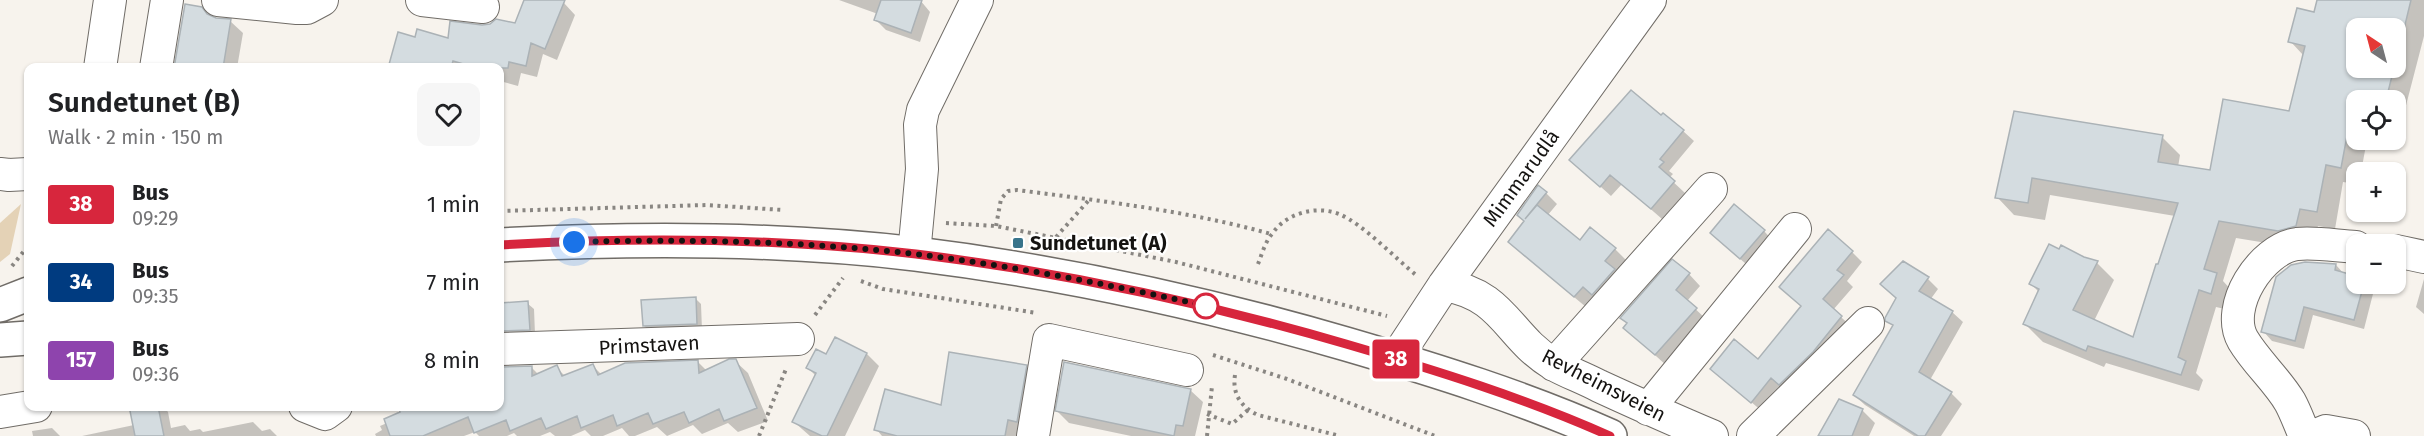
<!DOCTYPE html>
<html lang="en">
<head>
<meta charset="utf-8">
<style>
  :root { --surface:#fff; --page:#f6f6f6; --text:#202124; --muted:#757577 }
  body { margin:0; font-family:"Fira Sans",sans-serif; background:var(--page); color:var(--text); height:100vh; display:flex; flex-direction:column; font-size:22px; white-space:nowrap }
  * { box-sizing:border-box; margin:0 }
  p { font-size:20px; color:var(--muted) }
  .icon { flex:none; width:33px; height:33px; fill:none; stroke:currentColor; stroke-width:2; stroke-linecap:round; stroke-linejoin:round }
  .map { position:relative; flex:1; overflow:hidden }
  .drawer { position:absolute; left:24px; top:63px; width:480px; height:348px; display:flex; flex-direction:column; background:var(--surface); border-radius:12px; box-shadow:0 2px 4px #0004 }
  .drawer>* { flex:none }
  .badge { padding:0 12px; border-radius:4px; font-size:21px; line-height:39px }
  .needle { width:39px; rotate:324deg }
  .controls { position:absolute; left:2346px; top:18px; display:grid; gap:12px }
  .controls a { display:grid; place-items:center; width:60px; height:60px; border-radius:12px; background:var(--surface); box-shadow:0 2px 4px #0004; font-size:30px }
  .you { position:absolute; width:30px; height:30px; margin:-15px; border:4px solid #fff; border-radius:50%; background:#1a73e8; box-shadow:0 0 0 9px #1a73e833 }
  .map>.badge { position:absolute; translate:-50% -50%; box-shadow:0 0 0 3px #fff }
  .round { display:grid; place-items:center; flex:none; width:63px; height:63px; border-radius:12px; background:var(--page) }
  .summary { display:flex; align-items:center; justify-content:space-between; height:102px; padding:0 24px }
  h1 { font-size:28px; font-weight:600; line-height:45px }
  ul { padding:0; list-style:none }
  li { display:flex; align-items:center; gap:18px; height:78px; padding:0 24px }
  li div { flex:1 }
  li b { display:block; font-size:22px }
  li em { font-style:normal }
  li .badge { min-width:66px; font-weight:700; text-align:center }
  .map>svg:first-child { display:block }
  .green { fill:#e4d2b6 }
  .shadow { fill:#0003; fill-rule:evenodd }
  .building { fill:#d4dce0; stroke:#abb2b6; stroke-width:1.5 }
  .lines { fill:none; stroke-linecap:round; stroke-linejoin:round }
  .minor-casing { stroke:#706c67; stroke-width:34 }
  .major-casing { stroke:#706c67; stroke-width:36 }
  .path { stroke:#898682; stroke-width:4; stroke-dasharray:3 4.5; stroke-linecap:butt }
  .minor { stroke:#fff; stroke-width:32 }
  .major { stroke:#fff; stroke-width:33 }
  .line-casing { stroke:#fff; stroke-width:14 }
  .line { stroke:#d7263d; stroke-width:9 }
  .walk { stroke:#151311; stroke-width:6; stroke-dasharray:0 10.8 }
  .poi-dot { fill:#38748b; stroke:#fff; stroke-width:2 }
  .stop-dot { fill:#fff; stroke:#d7263d; stroke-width:3 }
  .labels { text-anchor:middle; stroke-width:4.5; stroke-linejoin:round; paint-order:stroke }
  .street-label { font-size:20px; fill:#151311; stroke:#fff }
  .poi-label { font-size:20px; font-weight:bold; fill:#151311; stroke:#fff; text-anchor:start }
</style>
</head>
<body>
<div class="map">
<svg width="2424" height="436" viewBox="0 0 2424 436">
  <rect width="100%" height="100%" fill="#f7f3ed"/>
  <path class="green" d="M 21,204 L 10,254 L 0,262 L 0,223 Z"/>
  <path class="shadow" d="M 531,0 L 557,0 L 564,3 L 575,15 L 557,60 L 543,54 L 537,77 L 521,73 L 518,86 L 500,81 L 500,68 L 389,68 L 416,38 L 450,40 L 482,26 L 516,25 Z
    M 839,0 L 920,0 L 930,12 L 920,42 L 886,30 L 876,20 L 878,14 Z
    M 2319,0 L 2424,0 L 2424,36 L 2403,117 L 2396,115 L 2396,100 L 2356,100 L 2356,140 L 2367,140 L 2361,172 L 2356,172 L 2356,184 L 2343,182 L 2335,229 L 2318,226 L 2313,244 L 2297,248 L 2236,238 L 2223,281 L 2234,293 L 2229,310 L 2216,307 L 2196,373 L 2203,380 L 2199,391 L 2106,363 L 2104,367 L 2043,342 L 2025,324 L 2039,292 L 2031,284 L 2059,251 L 2097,263 L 2114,280 L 2094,321 L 2134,339 L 2175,216 L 2050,195 L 2045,220 L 2014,215 L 1997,197 L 2015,113 L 2162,137 L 2180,155 L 2178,167 L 2211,172 L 2290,112 L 2304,56 L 2290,41 L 2315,14 ZM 2356,28 L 2396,28 L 2396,68 L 2356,68 Z
    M 209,17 L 230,21 L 243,33 L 237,68 L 176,68 Z
    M 1661,117 L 1683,131 L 1694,141 L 1669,171 L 1673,174 L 1669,178 L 1685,193 L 1662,219 L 1622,184 L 1611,196 L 1571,160 Z
    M 1546,193 L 1557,204 L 1547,216 L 1580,242 L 1615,249 L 1626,260 L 1586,307 L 1521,253 L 1525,221 L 1519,215 Z
    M 1764,231 L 1776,244 L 1753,270 L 1724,245 Z
    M 1852,252 L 1862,262 L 1847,281 L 1853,287 L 1833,310 L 1852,327 L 1763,412 L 1712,369 L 1759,361 Z
    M 1903,263 L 1928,279 L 1938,289 L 1930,300 L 1952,312 L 1963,322 L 1930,380 L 1951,393 L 1962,404 L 1941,436 L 1914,436 L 1865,405 L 1854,395 L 1894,327 L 1887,320 L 1898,299 Z
    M 2336,265 L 2345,275 L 2356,278 L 2356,284 L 2368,284 L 2374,290 L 2364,329 L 2313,315 L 2304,349 L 2272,341 L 2263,331 Z
    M 1689,274 L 1700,286 L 1687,301 L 1707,320 L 1667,366 L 1625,328 Z
    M 2424,279 L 2424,314 L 2416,307 Z
    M 695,298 L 701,304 L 702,330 L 651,332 L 644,326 Z
    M 527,303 L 534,309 L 535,334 L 500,340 L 500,304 Z
    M 836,339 L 867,354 L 879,366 L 845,436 L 810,436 L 794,422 L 816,376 L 808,368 L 827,356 Z
    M 735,361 L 748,373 L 768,421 L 738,432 L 728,423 L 702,434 L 693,425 L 667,436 L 657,427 L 635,436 L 629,436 L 622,428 L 603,436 L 591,436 L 585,430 L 571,436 L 555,436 L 550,432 L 540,436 L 517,436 L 514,433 L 507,436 L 479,436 L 475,432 L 464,436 L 376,436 L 375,434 L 382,430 L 380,426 L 387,423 L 500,406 L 500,368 L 531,367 L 539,375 L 556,367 L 565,376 L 593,366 L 602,375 L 698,362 L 707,371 Z
    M 1026,366 L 1036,377 L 1027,432 L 1018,430 L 1017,436 L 882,436 L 876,429 L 942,406 Z
    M 1190,390 L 1203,402 L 1195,436 L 1131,436 L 1069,423 L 1057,411 Z
    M 1840,401 L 1863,411 L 1875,423 L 1869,436 L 1826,436 Z
    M 130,406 L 163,406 L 168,412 L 171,428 L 185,425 L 190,431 L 200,429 L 203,432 L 253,422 L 262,431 L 270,429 L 277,436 L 82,436 L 134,425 Z
    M 52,428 L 60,436 L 33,436 L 32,431 Z"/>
  <path class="building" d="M 524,0 L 565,0 L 545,49 L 531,43 L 526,66 L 509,62 L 508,68 L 477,68 L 453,61 L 451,68 L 388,68 L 398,32 L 415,37 L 417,29 L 448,38 L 450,21 L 482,25 L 490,24 L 496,19 L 515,23 Z
    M 881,0 L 922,0 L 911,33 L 874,20 Z
    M 2317,0 L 2411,0 L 2396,62 L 2396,28 L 2356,28 L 2356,68 L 2394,68 L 2386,100 L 2355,93 L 2341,168 L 2326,165 L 2317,212 L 2300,209 L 2296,226 L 2278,231 L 2219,221 L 2204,269 L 2217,273 L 2211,294 L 2199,290 L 2178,357 L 2186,361 L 2181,375 L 2088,346 L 2086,351 L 2023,324 L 2039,289 L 2029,284 L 2049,244 L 2059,249 L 2061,245 L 2084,257 L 2098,261 L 2073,310 L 2133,337 L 2156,264 L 2158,264 L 2178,203 L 2032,178 L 2028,203 L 1995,198 L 2014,111 L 2163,135 L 2158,162 L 2210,170 L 2223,99 L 2289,111 L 2305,46 L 2288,42 L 2297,8 L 2314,12 Z
    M 185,4 L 202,7 L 207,14 L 216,18 L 231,19 L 223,68 L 174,68 Z
    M 1631,90 L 1661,115 L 1663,113 L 1684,130 L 1660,159 L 1664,162 L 1659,167 L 1675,181 L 1651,209 L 1610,175 L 1600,187 L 1569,160 Z
    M 1538,185 L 1547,192 L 1525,219 L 1537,205 L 1580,240 L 1590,227 L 1616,248 L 1605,261 L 1615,269 L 1592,295 L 1583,287 L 1574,297 L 1508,242 L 1524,221 L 1517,215 Z
    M 1734,204 L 1765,230 L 1740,259 L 1710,233 Z
    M 1828,229 L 1853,251 L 1837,270 L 1844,275 L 1823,299 L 1842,316 L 1813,352 L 1779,385 L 1771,378 L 1751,403 L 1710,369 L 1734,339 L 1758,359 L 1801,306 L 1779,287 Z
    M 1672,259 L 1690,273 L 1676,290 L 1697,308 L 1655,355 L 1623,328 L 1627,323 L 1620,318 Z
    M 1903,261 L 1929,277 L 1919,291 L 1953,311 L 1919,372 L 1952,392 L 1925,436 L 1918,436 L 1853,395 L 1893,325 L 1885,321 L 1885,318 L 1896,298 L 1880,284 Z
    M 2305,262 L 2336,264 L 2335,270 L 2356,276 L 2356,284 L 2364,284 L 2354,320 L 2304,307 L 2295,341 L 2261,332 L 2276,277 L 2291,265 Z
    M 696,297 L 697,324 L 643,326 L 641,300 Z
    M 528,301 L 530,330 L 500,331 L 500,303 Z
    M 835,337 L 867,353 L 827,436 L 822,436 L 792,422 L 816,373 L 806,368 L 816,349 L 826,354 Z
    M 949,352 L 1027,365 L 1017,422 L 1008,420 L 1005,436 L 897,436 L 874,430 L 885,389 L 941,405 Z
    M 729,359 L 736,359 L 757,408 L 724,421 L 719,409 L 689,423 L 684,412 L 653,424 L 648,413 L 617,426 L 613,415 L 581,428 L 577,416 L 546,429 L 541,418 L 510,431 L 506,420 L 474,433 L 468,417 L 423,436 L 390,436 L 384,419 L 400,412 L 398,406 L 500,406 L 500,367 L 532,366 L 532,376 L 557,365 L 562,376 L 593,364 L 598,375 L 625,363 L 698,360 L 699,373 Z
    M 1064,362 L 1191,389 L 1183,426 L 1176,425 L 1174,436 L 1055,411 Z
    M 1839,399 L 1863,409 L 1852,436 L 1818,436 Z
    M 129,406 L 158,406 L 164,436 L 135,436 Z"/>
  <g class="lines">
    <defs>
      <path id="minor" d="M 218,0 L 297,8 L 307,8 L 322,0
        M 422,0 L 483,7
        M 100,68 L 110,0
        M 156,68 L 167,0
        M 0,174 L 9,175 L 28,174
        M 2396,251 L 2424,257
        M 914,254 L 922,169 L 920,125 L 923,110 L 977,0
        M 1444,285 C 1505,295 1507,336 1553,364 C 1567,372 1584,378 1599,386 C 1636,403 1674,420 1712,436
        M 500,349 L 798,339
        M 1396,358 L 1444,285 L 1650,0
        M 1554,365 L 1711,189
        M 305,406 L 325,414 L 336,406
        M 1648,409 L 1795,229
        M 0,412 L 36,406
        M 1033,436 L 1049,340 L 1187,370
        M 1753,436 L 1868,323
        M 2305,436 C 2300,425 2296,413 2290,402 C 2277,380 2256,362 2243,340 C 2224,307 2261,249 2297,244 C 2316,242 2337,246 2356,247
        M 2314,436 L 2326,431 L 2354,436"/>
      <path id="major" d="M 500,245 C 636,238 780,238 916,254 C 1062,272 1205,303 1346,344 C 1435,370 1525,398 1610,436
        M 0,305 L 28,294
        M 0,340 L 28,338"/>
    </defs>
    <use href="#minor" class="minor-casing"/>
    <use href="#major" class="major-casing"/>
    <path class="path" d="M 500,211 L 707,205 L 783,210
      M 946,223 L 996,226 L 1176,262 L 1387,316
      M 996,226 L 1001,199 L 1008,191 L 1017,190 C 1102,201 1189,211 1271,234
      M 1056,237 L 1089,200
      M 1258,264 C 1262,254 1265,242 1272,234 C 1286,213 1316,205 1339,214 C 1363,224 1395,258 1416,275
      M 12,266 L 28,246
      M 861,281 L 883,289 L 1037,313
      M 815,315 L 843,278
      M 1213,355 L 1287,379 L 1435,436
      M 1235,375 C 1232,394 1241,407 1258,415 L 1340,436
      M 1207,414 L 1232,424 L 1248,410
      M 759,436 L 786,369
      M 1207,436 L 1212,386"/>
    <use href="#minor" class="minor"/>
    <use href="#major" class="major"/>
  </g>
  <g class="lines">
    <defs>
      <path id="line" d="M 500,245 C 637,237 779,238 916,254 C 1062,272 1205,303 1346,344 C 1435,370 1525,398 1610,436"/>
    </defs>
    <use href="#line" class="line-casing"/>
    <use href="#line" class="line"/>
    <path class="walk" d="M 574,242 C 688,239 803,241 915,254 C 1013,266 1112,285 1206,306"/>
  </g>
  <rect class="poi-dot" x="1012" y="237" width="12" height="12" rx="3"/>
  <circle class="stop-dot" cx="1206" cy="306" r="12"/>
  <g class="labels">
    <g class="street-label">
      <text transform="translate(1521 178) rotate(-54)" y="7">Mimmarudlå</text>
      <text transform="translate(649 345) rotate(-3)" y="7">Primstaven</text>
      <text transform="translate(1604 385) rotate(27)" y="7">Revheimsveien</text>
    </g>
    <g class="poi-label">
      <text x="1030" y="250">Sundetunet (A)</text>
    </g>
  </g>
</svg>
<div class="controls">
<a><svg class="needle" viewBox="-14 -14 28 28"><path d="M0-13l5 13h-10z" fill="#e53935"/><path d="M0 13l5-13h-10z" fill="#757577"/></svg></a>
<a><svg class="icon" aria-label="locate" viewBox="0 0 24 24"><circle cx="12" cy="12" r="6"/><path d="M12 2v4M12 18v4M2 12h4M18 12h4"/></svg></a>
<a>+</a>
<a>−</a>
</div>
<div class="you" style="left:574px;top:242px"></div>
<b class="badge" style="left:1396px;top:359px;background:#d7263d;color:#fff">38</b>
<section class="drawer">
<div class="summary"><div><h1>Sundetunet (B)</h1><p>Walk · 2 min · 150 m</p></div><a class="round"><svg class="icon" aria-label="heart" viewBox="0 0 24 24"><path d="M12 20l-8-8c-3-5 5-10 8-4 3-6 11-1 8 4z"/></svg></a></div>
<ul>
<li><span class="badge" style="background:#d7263d;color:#fff">38</span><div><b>Bus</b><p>09:29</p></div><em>1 min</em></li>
<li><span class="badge" style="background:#003b80;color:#fff">34</span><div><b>Bus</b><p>09:35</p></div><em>7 min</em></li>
<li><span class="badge" style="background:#8e44ad;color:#fff">157</span><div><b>Bus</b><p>09:36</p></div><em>8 min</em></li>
</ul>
</section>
</div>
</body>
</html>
